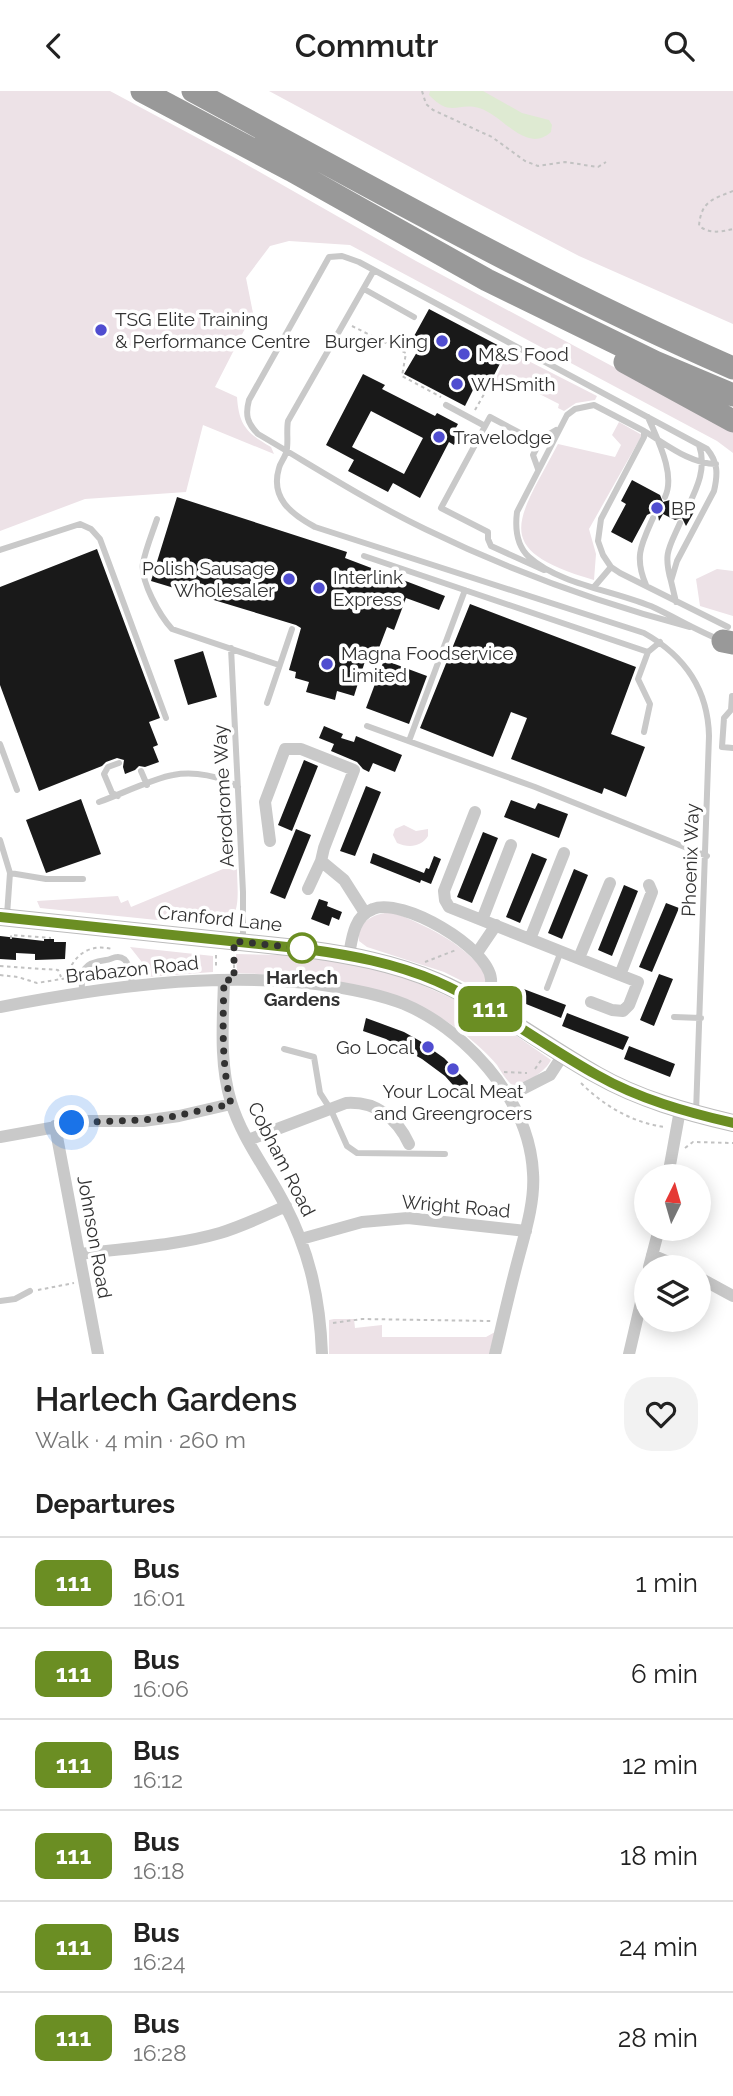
<!DOCTYPE html>
<html lang="en">
<head>
<meta charset="utf-8">
<style>
  :root { --surface:#fff; --page:#f2f2f2; --text:#222; --muted:#767676; --line:#e0e0e0 }
  body { margin:0; font-family:Raleway,sans-serif; background:var(--page); color:var(--text); height:100vh; display:flex; flex-direction:column; font-size:26px; white-space:nowrap }
  * { box-sizing:border-box; margin:0 }
  p { font-size:23px; color:var(--muted) }
  .icon { flex:none; width:38px; height:38px; fill:none; stroke:currentColor; stroke-width:2; stroke-linecap:round; stroke-linejoin:round }
  .map { position:relative; height:1263px; overflow:hidden }
  .details { display:flex; flex-direction:column; background:var(--surface); flex:1 }
  .details>* { flex:none }
  .badge { padding:0 14px; border-radius:10px; font-size:24px; line-height:46px }
  .needle { width:46px; rotate:5deg }
  .tools { position:absolute; left:634px; top:1073px; display:grid; gap:14px }
  .tools a { display:grid; place-items:center; width:77px; height:77px; border-radius:50%; background:var(--surface); box-shadow:0 4px 18px #0003; font-size:35px }
  .you { position:absolute; width:35px; height:35px; margin:-18px; border:5px solid #fff; border-radius:50%; background:#1a73e8; box-shadow:0 0 0 10px #1a73e833 }
  .map>.badge { position:absolute; translate:-50% -50%; box-shadow:0 0 0 4px #fff }
  h2 { padding:0 35px; font-size:26px; line-height:63px }
  .round { display:grid; place-items:center; flex:none; width:74px; height:74px; border-radius:28px; background:var(--page) }
  .head { display:flex; align-items:center; justify-content:space-between; height:119px; padding:0 35px }
  h1 { font-size:33px; font-weight:600; line-height:52px }
  ul { padding:0; list-style:none }
  li { display:flex; align-items:center; gap:21px; height:91px; padding:0 35px; border-top:2px solid var(--line) }
  li div { flex:1 }
  li b { display:block; font-size:26px }
  li em { font-style:normal }
  li .badge { min-width:77px; font-weight:700; text-align:center }
  header { display:flex; justify-content:space-between; align-items:center; height:91px; padding:0 35px; background:var(--surface); font-size:32px; font-weight:600 }
  .map>svg:first-child { display:block }
  .green { fill:#ede2e7 }
  .water { fill:#deead2 }
  .building { fill:#191919; fill-rule:evenodd }
  .lines { fill:none; stroke-linecap:round; stroke-linejoin:round }
  .path { stroke:#c2c2c2; stroke-width:2; stroke-dasharray:3.5 3.5; stroke-linecap:butt }
  .lane { stroke:#c9c9c9; stroke-width:6 }
  .street { stroke:#c9c9c9; stroke-width:12 }
  .secondary { stroke:#bcbcbc; stroke-width:18 }
  .highway { stroke:#999; stroke-width:23 }
  .line-casing { stroke:#fff; stroke-width:16 }
  .line { stroke:#6b8e23; stroke-width:10 }
  .walk { stroke:#323232; stroke-width:7; stroke-dasharray:0 12.6 }
  .poi-dot { fill:#504dd0; stroke:#fff; stroke-width:2.5 }
  .stop-dot { fill:#fff; stroke:#6b8e23; stroke-width:3.5 }
  .labels { text-anchor:middle; stroke-width:7; stroke-linejoin:round; paint-order:stroke }
  .poi-label { font-size:19px; fill:#323232; stroke:#fff; text-anchor:start }
  .street-label { font-size:19px; fill:#323232; stroke:#fff }
  .stop-label { font-size:19px; font-weight:bold; fill:#323232; stroke:#fff }
</style>
</head>
<body>
<header><svg class="icon" aria-label="back" viewBox="0 0 24 24"><path d="M15 5l-7 7 7 7"/></svg>Commutr<svg class="icon" aria-label="search" viewBox="0 0 24 24"><circle cx="10" cy="10" r="6"/><path d="M15 15l6 6"/></svg></header>
<div class="map">
<svg width="733" height="1263" viewBox="0 0 733 1263">
  <rect width="100%" height="100%" fill="#fff"/>
  <path class="green" d="M 0,0 L 110,0 L 235,67 L 416,170 L 733,340 L 733,362 L 717,350 L 350,154 L 289,150 L 270,155 L 246,187 L 253,222 L 215,296 L 237,306 C 239,335 247,342 271,356 L 274,363 L 203,334 L 186,401 L 85,408 L 0,440 Z
    M 269,0 L 733,0 L 733,233 L 579,165 L 464,105 Z
    M 509,260 L 597,305 L 595,309 L 576,312 L 564,320 L 558,317 L 559,313 L 514,290 L 508,298 L 494,291 Z
    M 619,331 L 642,344 L 589,438 L 596,463 L 594,489 C 489,458 517,431 558,353 L 615,366 L 621,354 L 612,344 Z
    M 717,478 L 733,480 L 733,525 L 700,515 L 696,488 Z
    M 404,734 L 416,740 L 428,738 L 428,745 C 421,756 409,757 397,752 L 393,744 L 395,738 Z
    M 223,778 L 237,778 C 237,799 242,822 225,836 L 40,817 L 37,810 L 118,805 L 121,812 L 128,809 L 131,816 Z
    M 392,821 C 427,835 460,850 485,881 L 486,896 L 474,896 L 444,881 L 367,856 L 359,850 C 356,830 376,822 392,821 Z
    M 130,856 L 213,865 L 213,881 L 147,886 L 141,870 Z
    M 236,863 L 283,864 L 350,871 L 408,888 L 481,920 L 551,969 C 546,980 525,994 513,995 C 506,989 502,982 497,974 C 488,963 473,950 462,941 C 396,892 316,885 237,882 Z
    M 334,1228 L 354,1228 L 355,1237 L 382,1234 L 382,1246 L 486,1246 L 495,1241 L 489,1263 L 329,1263 L 329,1229 Z"/>
  <path class="water" d="M 430,0 L 483,0 L 522,22 L 549,29 L 552,34 L 551,41 C 526,64 502,23 479,17 C 457,11 451,27 429,4 Z"/>
  <path class="building" d="M 429,218 L 507,259 L 491,290 L 494,291 L 490,300 L 476,293 L 465,315 L 404,283 L 417,261 L 405,254 L 410,245 L 413,247 Z
    M 363,283 L 385,294 L 382,298 L 435,325 L 437,322 L 458,333 L 452,344 L 457,347 L 454,354 L 449,351 L 420,407 L 393,392 L 388,401 L 348,380 L 354,369 L 326,354 ZM 371,320 L 423,347 L 404,383 L 352,356 Z
    M 632,389 L 660,404 L 663,411 L 670,409 L 682,415 L 684,423 L 694,421 L 686,435 L 682,427 L 675,429 L 663,423 L 659,430 L 658,424 L 653,421 L 647,424 L 632,452 L 611,441 L 626,413 L 621,410 Z
    M 177,406 L 347,461 L 345,467 L 445,505 L 439,519 L 406,507 L 394,539 L 387,536 L 374,570 L 366,567 L 354,605 L 337,600 L 335,609 L 306,601 L 309,591 L 295,587 L 296,581 L 289,579 L 301,537 L 296,534 L 151,490 Z
    M 97,458 L 160,627 L 149,631 L 158,654 L 153,656 L 159,671 L 145,676 L 139,675 L 135,679 L 125,683 L 123,676 L 124,669 L 117,667 L 106,671 L 102,675 L 39,700 L 0,594 L 0,496 Z
    M 470,513 L 636,576 L 611,643 L 645,656 L 626,706 L 604,697 L 602,703 L 511,668 L 527,627 L 511,621 L 493,666 L 420,637 Z
    M 203,560 L 217,606 L 188,614 L 174,569 Z
    M 384,569 L 427,585 L 409,633 L 366,617 Z
    M 324,635 L 343,643 L 341,647 L 354,651 L 356,645 L 402,664 L 395,681 L 373,672 L 369,681 L 363,678 L 357,671 L 331,660 L 334,653 L 319,647 Z
    M 304,669 L 318,675 L 292,740 L 278,734 Z
    M 366,695 L 381,701 L 355,765 L 340,760 Z
    M 81,708 L 101,763 L 46,782 L 26,729 Z
    M 511,709 L 535,718 L 538,712 L 568,723 L 559,747 L 504,726 Z
    M 296,738 L 311,744 L 285,808 L 270,802 Z
    M 483,741 L 498,747 L 472,812 L 457,806 Z
    M 373,762 L 424,782 L 426,777 L 429,778 L 434,765 L 441,768 L 431,793 L 421,789 L 420,792 L 370,772 Z
    M 532,762 L 547,768 L 520,832 L 506,826 Z
    M 574,778 L 588,784 L 562,848 L 548,842 Z
    M 624,794 L 638,800 L 612,865 L 598,859 Z
    M 319,808 L 328,811 L 327,815 L 342,821 L 339,829 L 332,826 L 329,835 L 311,828 Z
    M 666,812 L 679,817 L 652,881 L 639,876 Z
    M 0,845 L 44,850 L 44,848 L 54,848 L 54,851 L 66,851 L 65,868 L 35,869 L 35,863 L 16,862 L 16,869 L 0,868 Z
    M 659,883 L 673,888 L 654,935 L 640,929 Z
    M 521,897 L 566,914 L 561,927 L 516,909 Z
    M 567,922 L 629,946 L 623,959 L 562,935 Z
    M 366,927 L 404,941 L 420,950 L 444,967 L 470,993 L 460,1002 L 445,985 L 422,968 L 386,948 L 363,940 Z
    M 629,955 L 675,973 L 670,986 L 624,968 Z"/>
  <g class="lines">
    <path class="path" d="M 422,0 L 426,13 L 433,19 L 492,46 L 525,70 L 538,75 L 565,71 L 598,76 L 606,71
      M 733,100 C 713,108 701,110 699,135 C 710,143 720,141 733,138
      M 352,235 L 390,254 L 407,250
      M 390,254 L 406,262 L 402,285 L 441,306
      M 475,319 L 487,298
      M 11,848 L 11,844 L 51,847
      M 216,864 L 216,876
      M 425,871 L 456,859
      M 0,875 L 58,879 L 61,886
      M 234,877 L 234,866
      M 0,884 L 18,886 L 37,892 L 74,886
      M 66,887 C 73,865 88,852 112,858
      M 466,939 L 482,929
      M 535,978 L 542,968
      M 504,981 L 527,982
      M 581,992 C 604,1015 633,1032 665,1036
      M 685,1057 L 693,1051 L 733,1052
      M 38,1199 L 74,1192
      M 333,1232 L 362,1228 L 491,1230"/>
    <path class="lane" d="M 374,179 L 288,330 C 286,340 289,354 286,362 C 284,368 280,372 279,377 C 270,407 291,423 315,436 L 644,542 C 685,565 708,598 709,645 L 696,1022
      M 364,198 L 414,226
      M 446,314 L 485,335
      M 648,326 C 657,348 676,383 665,406
      M 644,340 C 666,353 690,373 716,373
      M 539,352 L 490,326 L 441,417 L 488,441 L 488,448 L 491,455 L 544,479
      M 538,378 L 533,364 L 542,347 L 556,339
      M 687,418 C 697,397 707,377 699,354
      M 157,428 C 152,443 146,457 143,472 C 140,490 160,525 172,538 L 279,574
      M 0,459 L 80,433 L 91,438 L 100,448 L 166,627
      M 364,465 L 648,561 L 660,551
      M 671,490 C 663,462 669,457 680,432
      M 646,494 C 634,466 641,454 653,427
      M 594,496 L 611,476
      M 676,511 L 671,490 L 677,470 L 714,400 C 718,383 718,371 707,358 L 359,171 L 342,165 L 329,166 L 249,309 C 245,324 247,332 258,343 C 313,375 367,410 425,438 C 509,479 599,512 690,536
      M 718,548 C 696,539 676,527 655,517 C 617,500 560,494 529,466 C 516,454 515,437 517,421 L 567,324 L 575,318 L 594,314 L 644,340 L 644,346 L 601,428 L 598,450 L 603,464 L 611,476 L 620,482 L 728,536
      M 231,557 L 243,801 L 243,849
      M 732,605 L 731,619 L 724,627 L 722,656 L 733,657
      M 267,612 L 292,538
      M 367,635 L 535,696 L 707,765
      M 644,641 L 650,613 L 638,588 L 648,561
      M 409,650 L 465,499
      M 0,653 L 17,699
      M 141,680 L 147,694
      M 118,705 L 112,702 L 104,683 L 108,676 L 119,672
      M 99,711 C 119,704 154,687 173,684 C 194,680 221,685 238,696
      M 0,749 L 10,782 L 7,824
      M 10,782 L 46,788 L 83,788
      M 547,897 L 561,860
      M 82,900 C 81,878 83,872 106,869 C 110,869 113,866 117,866 C 130,865 131,885 132,894
      M 674,926 L 701,927
      M 284,958 L 314,966 L 320,1002 L 331,1019 L 347,1055 L 357,1062 L 445,1063
      M 0,1210 L 15,1208 L 30,1200"/>
    <path class="street" d="M 475,721 L 444,800 L 445,809 L 449,816 L 620,884 L 652,801 L 649,794
      M 270,750 L 265,711 L 285,658 L 301,658 L 354,679 L 324,757 L 321,770 L 344,789 L 365,822
      M 308,798 L 321,770
      M 482,829 L 511,754
      M 530,848 L 564,762
      M 477,862 L 496,834
      M 349,864 C 352,847 354,825 373,818 C 402,806 488,856 491,888 C 492,897 487,906 483,913
      M 579,867 L 610,792
      M 224,889 C 223,929 219,972 231,1011 C 242,1048 268,1080 285,1114 C 310,1162 320,1209 322,1263
      M 591,911 L 612,919 L 623,920 L 629,914 L 638,891 L 620,884
      M 0,916 C 104,896 210,881 316,893 C 346,897 376,902 404,913 C 437,927 465,950 488,977 C 513,1007 531,1042 533,1082 C 535,1109 526,1139 519,1165 C 510,1198 503,1230 495,1263
      M 509,1005 L 550,984 L 563,964
      M 55,1035 L 98,1263
      M 0,1046 L 89,1030 L 143,1030 L 179,1025 L 231,1013
      M 248,1049 L 346,1012 C 376,1010 397,1027 409,1053
      M 668,1085 L 680,1019
      M 301,1148 L 362,1131 L 408,1127 L 526,1140
      M 80,1163 C 126,1157 175,1155 220,1142 C 243,1135 264,1125 286,1115
      M 652,1164 L 680,1176
      M 649,1176 L 659,1138
      M 698,1186 L 733,1205
      M 629,1263 L 646,1190"/>
    <path class="secondary" d="M 0,826 L 306,858 C 350,864 394,872 436,890 C 493,914 543,954 597,984 C 639,1008 686,1021 733,1032"/>
    <path class="highway" d="M 142,0 L 291,79 L 487,189 L 655,271 L 733,304
      M 193,0 C 371,96 547,196 733,277
      M 625,271 L 733,330
      M 723,550 L 733,552"/>
  </g>
  <g class="lines">
    <defs>
      <path id="line" d="M 0,826 L 306,858 C 350,864 394,872 436,890 C 493,915 543,954 597,984 C 639,1008 686,1021 733,1032"/>
    </defs>
    <use href="#line" class="line-casing"/>
    <use href="#line" class="line"/>
    <path class="walk" d="M 72,1032 L 161,1028 L 231,1013 C 221,972 223,931 224,889 L 234,889 L 234,850 L 306,858 L 302,857"/>
  </g>
  <g class="poi-dot">
    <circle cx="101" cy="239" r="7"/>
    <circle cx="442" cy="250" r="7"/>
    <circle cx="464" cy="263" r="7"/>
    <circle cx="457" cy="293" r="7"/>
    <circle cx="439" cy="346" r="7"/>
    <circle cx="657" cy="417" r="7"/>
    <circle cx="289" cy="488" r="7"/>
    <circle cx="319" cy="497" r="7"/>
    <circle cx="327" cy="573" r="7"/>
    <circle cx="428" cy="956" r="7"/>
    <circle cx="453" cy="978" r="7"/>
  </g>
  <circle class="stop-dot" cx="302" cy="857" r="14"/>
  <g class="labels">
    <g class="poi-label">
      <text x="115" y="235">TSG Elite Training<tspan x="115" dy="22">&amp; Performance Centre</tspan></text>
      <text x="428" y="257" text-anchor="end">Burger King</text>
      <text x="478" y="270">M&amp;S Food</text>
      <text x="471" y="300">WHSmith</text>
      <text x="453" y="353">Travelodge</text>
      <text x="671" y="424">BP</text>
      <text x="275" y="484" text-anchor="end">Polish Sausage<tspan x="275" dy="22">Wholesaler</tspan></text>
      <text x="333" y="493">Interlink<tspan x="333" dy="22">Express</tspan></text>
      <text x="341" y="569">Magna Foodservice<tspan x="341" dy="22">Limited</tspan></text>
      <text x="414" y="963" text-anchor="end">Go Local</text>
      <text x="453" y="1007" text-anchor="middle">Your Local Meat<tspan x="453" dy="22">and Greengrocers</tspan></text>
    </g>
    <g class="street-label">
      <text transform="translate(223 705) rotate(-93)" y="7">Aerodrome Way</text>
      <text transform="translate(690 769) rotate(-88)" y="7">Phoenix Way</text>
      <text transform="translate(220 827) rotate(6)" y="7">Cranford Lane</text>
      <text transform="translate(132 878) rotate(-6)" y="7">Brabazon Road</text>
      <text transform="translate(282 1068) rotate(63)" y="7">Cobham Road</text>
      <text transform="translate(456 1115) rotate(5)" y="7">Wright Road</text>
      <text transform="translate(95 1146) rotate(80)" y="7">Johnson Road</text>
    </g>
    <g class="stop-label">
      <text x="302" y="893">Harlech<tspan x="302" dy="22">Gardens</tspan></text>
    </g>
  </g>
</svg>
<div class="tools">
<a><svg class="needle" viewBox="-14 -14 28 28"><path d="M0-13l5 13h-10z" fill="#e53935"/><path d="M0 13l5-13h-10z" fill="#767676"/></svg></a>
<a><svg class="icon" aria-label="layers" viewBox="0 0 24 24"><path d="M12 4l9 5-9 5-9-5zM3 14l9 5 9-5"/></svg></a>
</div>
<div class="you" style="left:72px;top:1032px"></div>
<b class="badge" style="left:490px;top:918px;background:#6b8e23;color:#fff">111</b>
</div>
<section class="details">
<div class="head"><div><h1>Harlech Gardens</h1><p>Walk · 4 min · 260 m</p></div><a class="round"><svg class="icon" aria-label="heart" viewBox="0 0 24 24"><path d="M12 20l-8-8c-3-5 5-10 8-4 3-6 11-1 8 4z"/></svg></a></div>
<h2>Departures</h2>
<ul>
<li><span class="badge" style="background:#6b8e23;color:#fff">111</span><div><b>Bus</b><p>16:01</p></div><em>1 min</em></li>
<li><span class="badge" style="background:#6b8e23;color:#fff">111</span><div><b>Bus</b><p>16:06</p></div><em>6 min</em></li>
<li><span class="badge" style="background:#6b8e23;color:#fff">111</span><div><b>Bus</b><p>16:12</p></div><em>12 min</em></li>
<li><span class="badge" style="background:#6b8e23;color:#fff">111</span><div><b>Bus</b><p>16:18</p></div><em>18 min</em></li>
<li><span class="badge" style="background:#6b8e23;color:#fff">111</span><div><b>Bus</b><p>16:24</p></div><em>24 min</em></li>
<li><span class="badge" style="background:#6b8e23;color:#fff">111</span><div><b>Bus</b><p>16:28</p></div><em>28 min</em></li>
</ul>
</section>
</body>
</html>
